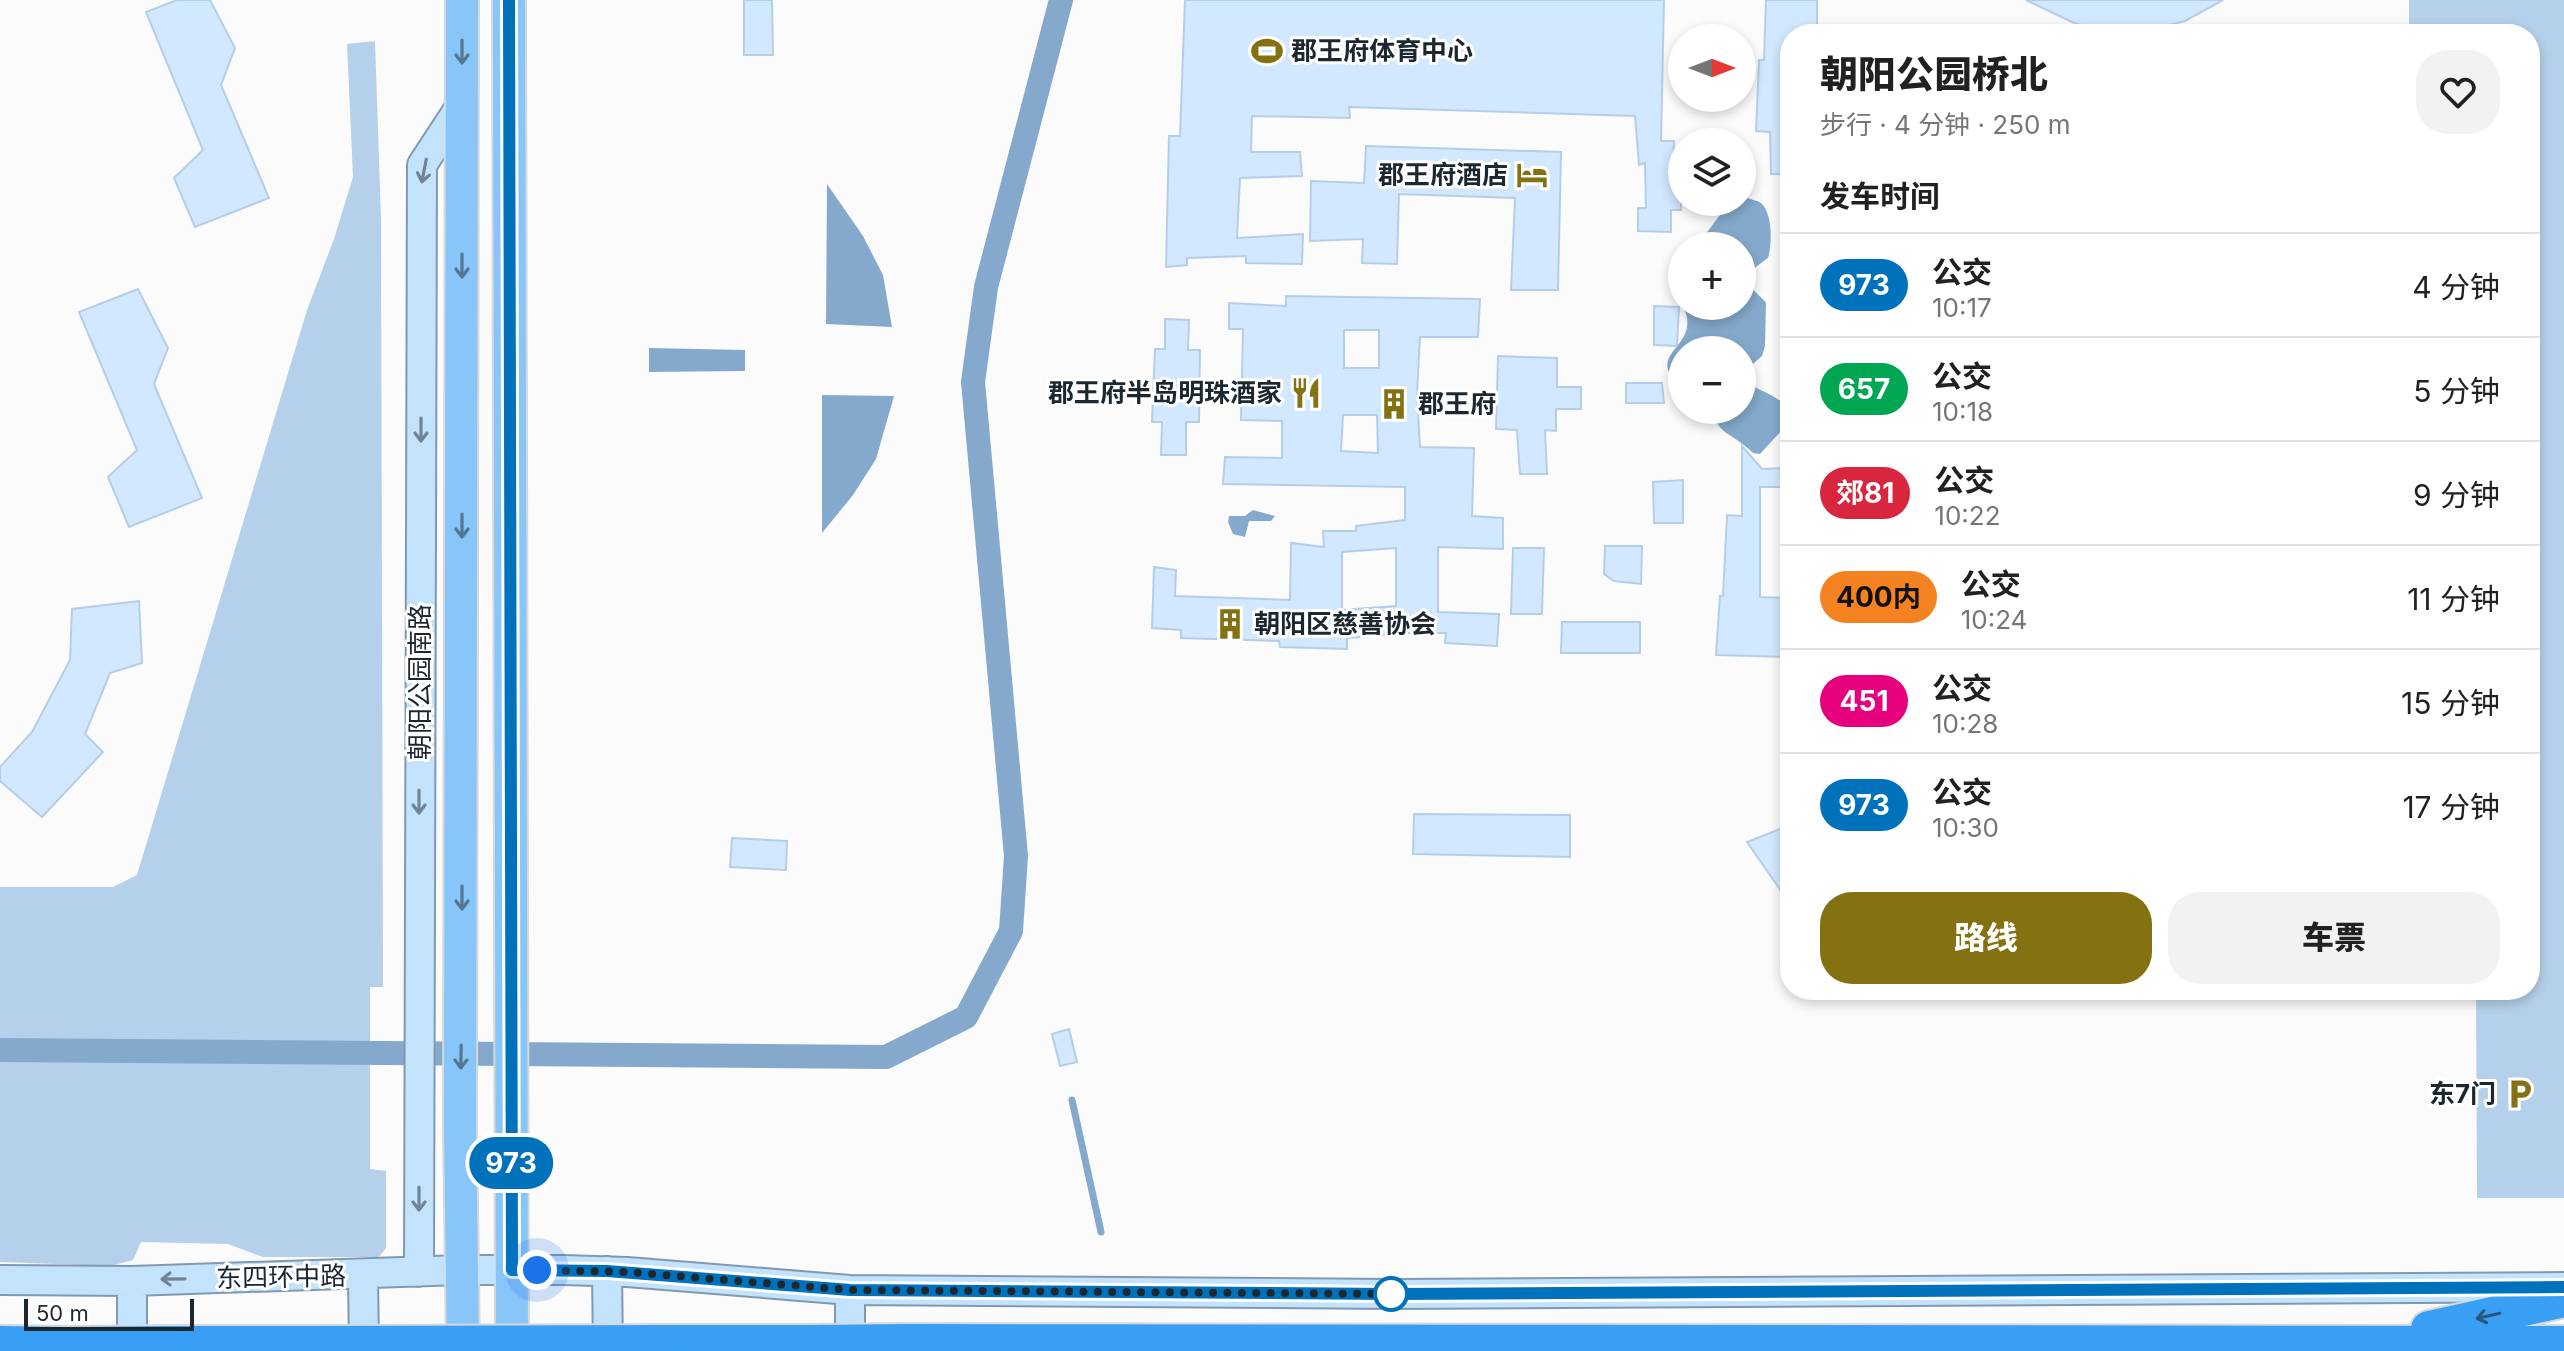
<!DOCTYPE html>
<html lang="zh">
<head>
<meta charset="utf-8">
<style>
  :root { --surface:#fff; --page:#f2f2f2; --text:#202124; --muted:#757577; --line:#e0e0e0; --accent:#837112 }
  body { margin:0; font-family:Inter,"Noto Sans SC",sans-serif; background:var(--page); color:var(--text); height:100vh; display:flex; flex-direction:column; font-size:30px; white-space:nowrap }
  * { box-sizing:border-box; margin:0 }
  p { font-size:26px; color:var(--muted) }
  .icon { flex:none; width:44px; height:44px; fill:none; stroke:currentColor; stroke-width:2; stroke-linecap:round; stroke-linejoin:round }
  .map { position:relative; flex:1; overflow:hidden }
  .side { position:absolute; left:1780px; top:24px; width:760px; height:976px; display:flex; flex-direction:column; background:var(--surface); border-radius:32px; box-shadow:0 4px 12px #0003 }
  .side>* { flex:none }
  .badge { padding:0 16px; border-radius:26px; font-size:28px; line-height:52px }
  .needle { width:52px; rotate:90deg }
  .fabs { position:absolute; left:1668px; top:24px; display:grid; gap:16px }
  .fabs a { display:grid; place-items:center; width:88px; height:88px; border-radius:50%; background:var(--surface); box-shadow:0 4px 12px #0003; font-size:40px }
  .scale { position:absolute; left:24px; bottom:20px; width:170px; box-sizing:border-box; padding-left:8px; border:4px solid #1d2730; border-top:0; font-size:22px; line-height:28px; white-space:nowrap; color:#1d2730; -webkit-text-stroke:6px #fff; paint-order:stroke }
  .you { position:absolute; width:40px; height:40px; margin:-20px; border:6px solid #fff; border-radius:50%; background:#1a73e8; box-shadow:0 0 0 12px #1a73e833 }
  .map>.badge { position:absolute; translate:-50% -50%; box-shadow:0 0 0 4px #fff }
  h2 { padding:0 40px; font-size:30px; line-height:72px }
  .round { display:grid; place-items:center; flex:none; width:84px; height:84px; border-radius:32px; background:var(--page) }
  .head { display:flex; align-items:center; justify-content:space-between; height:136px; padding:0 40px }
  h1 { font-size:38px; font-weight:800; line-height:60px }
  .primary-button { display:flex; gap:16px; margin-top:auto; padding:16px 40px }
  .primary-button a { flex:1; height:92px; border-radius:32px; background:var(--accent); color:#fff; font-size:32px; font-weight:800; line-height:92px; text-align:center }
  .primary-button a+a { background:var(--page); color:var(--text) }
  ul { padding:0; list-style:none }
  li { display:flex; align-items:center; gap:24px; height:104px; padding:0 40px; border-top:2px solid var(--line) }
  li div { flex:1 }
  li b { display:block; font-size:30px }
  li em { font-style:normal }
  li .badge { min-width:88px; font-weight:700; text-align:center }
  .map>svg:first-child { display:block }
  .green { fill:#b5d0ea }
  .water { fill:#84a9cc }
  .lines { fill:none; stroke-linecap:round; stroke-linejoin:round }
  .stream { stroke:#84a9cc; stroke-width:7 }
  .canal { stroke:#84a9cc; stroke-width:24 }
  .building { fill:#d2e8ff; stroke:#b5cee8; stroke-width:2; fill-rule:evenodd }
  .secondary-casing { stroke:#8099b1; stroke-width:32 }
  .primary-casing { stroke:#d6d8da; stroke-width:36 }
  .highway-casing { stroke:#d6d8da; stroke-width:40 }
  .secondary { stroke:#c3e2fc; stroke-width:28 }
  .primary { stroke:#88c5f8; stroke-width:32 }
  .highway { stroke:#389ff4; stroke-width:36 }
  .highway-bridge-casing { stroke:#d6d8da; stroke-width:40; stroke-linecap:butt }
  .highway-bridge { stroke:#389ff4; stroke-width:36 }
  .oneway { stroke:#527694 }
  .oneway2 { stroke:#708496 }
  .oneway3 { stroke:#28577e }
  .line-casing { stroke:#fff; stroke-width:18 }
  .line { stroke:#0072bc; stroke-width:12 }
  .walk { stroke:#1d2730; stroke-width:8; stroke-dasharray:0 14.4 }
  .stop-dot { fill:#fff; stroke:#0072bc; stroke-width:4 }
  .labels { text-anchor:middle; stroke-width:6; stroke-linejoin:round; paint-order:stroke }
  .poi-label { font-size:26px; font-weight:bold; fill:#1d2730; stroke:#fff; text-anchor:start }
  .street-label { font-size:26px; fill:#1d2730; stroke:#fff }
</style>
</head>
<body>
<div class="map">
<svg width="2564" height="1351" viewBox="0 0 2564 1351">
  <rect width="100%" height="100%" fill="#fbfbfb"/>
  <path class="green" d="M 2409,0 L 2564,0 L 2564,1198 L 2477,1198 L 2476,990 L 2530,990 L 2530,34 L 2409,34 Z
    M 375,41 L 381,219 L 383,987 L 370,987 L 370,1169 L 386,1171 L 386,1248 L 379,1257 L 263,1257 L 228,1244 L 141,1242 L 133,1260 L 110,1266 L 0,1262 L 0,887 L 113,887 L 137,875 L 307,310 L 334,239 L 353,177 L 347,44 Z"/>
  <path class="water" d="M 827,184 L 863,236 L 883,275 L 892,327 L 826,324 Z
    M 1748,198 C 1752,200 1757,200 1761,203 C 1773,214 1772,244 1768,258 C 1758,265 1742,275 1752,288 C 1756,294 1762,297 1766,303 L 1765,346 L 1762,356 L 1747,369 L 1746,380 C 1759,393 1776,393 1787,408 L 1784,428 L 1760,454 L 1753,453 C 1744,444 1735,439 1725,432 C 1717,426 1714,417 1706,410 L 1742,410 L 1742,350 L 1682,350 L 1682,388 C 1640,351 1704,349 1683,306 L 1742,306 L 1742,246 L 1697,246 L 1719,216 L 1734,202 L 1742,202 L 1742,199 Z
    M 649,348 L 745,350 L 745,371 L 649,372 Z
    M 822,395 L 894,396 L 876,459 L 853,495 L 822,533 Z
    M 1253,510 L 1275,516 L 1271,521 L 1249,521 L 1245,537 L 1233,534 L 1228,522 L 1229,516 L 1245,516 Z"/>
  <g class="lines">
    <path class="stream" d="M 1072,1100 L 1101,1232"/>
    <path class="canal" d="M 0,1050 L 886,1057 L 966,1017 L 1011,931 L 1016,856 L 973,382 L 986,287 L 1061,0"/>
  </g>
  <path class="building" d="M 177,0 L 210,0 L 235,48 L 221,85 L 269,198 L 195,227 L 174,178 L 203,150 L 146,12 Z
    M 744,0 L 772,0 L 773,55 L 744,55 Z
    M 1185,0 L 1664,0 L 1661,141 L 1674,141 L 1673,165 L 1681,166 L 1681,210 L 1671,210 L 1671,232 L 1638,231 L 1638,208 L 1646,208 L 1645,163 L 1639,165 L 1635,116 L 1349,107 L 1350,118 L 1252,116 L 1251,152 L 1300,152 L 1302,176 L 1240,178 L 1237,238 L 1303,234 L 1302,264 L 1246,263 L 1246,256 L 1187,258 L 1187,265 L 1166,267 L 1169,136 L 1180,136 Z
    M 1766,0 L 1817,0 L 1817,34 L 1790,34 L 1790,174 L 1771,174 L 1770,132 L 1756,131 L 1759,60 L 1764,60 Z
    M 2026,0 L 2223,0 L 2185,21 L 2158,28 L 2113,33 L 2074,23 Z
    M 1366,146 L 1561,152 L 1558,290 L 1511,290 L 1515,198 L 1399,194 L 1397,264 L 1362,263 L 1363,239 L 1310,241 L 1311,181 L 1364,183 Z
    M 138,289 L 168,348 L 154,384 L 202,498 L 129,527 L 108,477 L 137,450 L 79,312 Z
    M 1286,296 L 1480,299 L 1478,337 L 1420,337 L 1417,393 L 1420,447 L 1474,448 L 1472,516 L 1503,518 L 1503,549 L 1438,547 L 1438,612 L 1499,614 L 1497,646 L 1445,643 L 1446,633 L 1387,633 L 1387,635 L 1347,638 L 1347,649 L 1280,647 L 1279,641 L 1181,638 L 1181,630 L 1152,628 L 1154,567 L 1176,570 L 1175,596 L 1290,600 L 1291,543 L 1324,547 L 1323,531 L 1356,531 L 1356,526 L 1405,520 L 1405,487 L 1223,484 L 1225,457 L 1282,458 L 1282,421 L 1241,420 L 1243,329 L 1229,329 L 1229,303 L 1286,306 ZM 1344,330 L 1379,330 L 1379,368 L 1344,368 ZM 1343,415 L 1377,415 L 1378,453 L 1341,451 ZM 1396,548 L 1396,606 L 1342,610 L 1342,552 Z
    M 1654,306 L 1679,307 L 1677,346 L 1654,345 Z
    M 1165,319 L 1189,320 L 1188,350 L 1200,350 L 1199,422 L 1186,422 L 1186,455 L 1161,455 L 1162,422 L 1152,422 L 1155,349 L 1165,349 Z
    M 1498,356 L 1557,358 L 1557,387 L 1581,387 L 1581,409 L 1556,409 L 1556,431 L 1545,430 L 1547,474 L 1520,474 L 1517,430 L 1496,429 Z
    M 1626,383 L 1662,383 L 1664,403 L 1626,403 Z
    M 1742,446 L 1762,469 L 1789,468 L 1789,487 L 1760,487 L 1760,597 L 1790,598 L 1790,657 L 1716,655 L 1720,596 L 1723,596 L 1727,515 L 1742,516 Z
    M 1683,480 L 1683,523 L 1654,523 L 1653,482 Z
    M 1605,546 L 1642,546 L 1641,584 L 1614,581 L 1604,574 Z
    M 1513,548 L 1544,548 L 1542,614 L 1511,614 Z
    M 139,601 L 142,663 L 110,673 L 85,734 L 103,752 L 42,817 L 0,781 L 0,767 L 32,732 L 70,660 L 72,609 Z
    M 1562,622 L 1640,622 L 1640,653 L 1561,653 Z
    M 1414,814 L 1570,815 L 1570,857 L 1413,854 Z
    M 1790,825 L 1790,904 L 1747,842 Z
    M 732,838 L 787,841 L 786,870 L 730,867 Z
    M 1069,1029 L 1077,1062 L 1060,1066 L 1052,1034 Z"/>
  <g class="lines">
    <defs>
      <path id="secondary" d="M 607,1271 L 608,1351
        M 419,1272 L 422,165 L 462,104
        M 363,1275 L 364,1351
        M 0,1280 L 132,1281 L 461,1270 L 563,1270 L 627,1272 L 850,1290 L 1393,1294 L 2564,1287
        M 850,1290 L 850,1351
        M 132,1351 L 132,1281"/>
      <path id="primary" d="M 462,0 L 460,1126 L 463,1351
        M 509,0 L 512,1351"/>
      <path id="highway" d="M 2429,1329 L 2564,1299
        M 909,1342 L 2564,1344
        M 668,1343 L 816,1343
        M 0,1344 L 67,1345
        M 164,1344 L 311,1344"/>
    </defs>
    <use href="#secondary" class="secondary-casing"/>
    <use href="#primary" class="primary-casing"/>
    <use href="#highway" class="highway-casing"/>
    <use href="#secondary" class="secondary"/>
    <use href="#primary" class="primary"/>
    <use href="#highway" class="highway"/>
    <defs>
      <path id="highway-bridge" d="M 816,1343 L 909,1342
        M 311,1344 L 668,1343
        M 67,1345 L 164,1344"/>
    </defs>
    <use href="#highway-bridge" class="highway-bridge-casing"/>
    <use href="#highway-bridge" class="highway-bridge"/>
  </g>
  <defs><path id="oneway-shaft" d="M-6 0H5M1.5-3L5.5 0L1.5 3" fill="none" stroke-width="1.6" stroke-linecap="round" stroke-linejoin="round" transform="scale(2)"/></defs>
  <g class="oneway">
    <use href="#oneway-shaft" transform="translate(462 52) rotate(90)"/>
    <use href="#oneway-shaft" transform="translate(462 266) rotate(90)"/>
    <use href="#oneway-shaft" transform="translate(462 526) rotate(90)"/>
    <use href="#oneway-shaft" transform="translate(462 898) rotate(90)"/>
    <use href="#oneway-shaft" transform="translate(461 1057) rotate(91)"/>
  </g>
  <g class="oneway2">
    <use href="#oneway-shaft" transform="translate(424 171) rotate(101)"/>
    <use href="#oneway-shaft" transform="translate(421 430) rotate(90)"/>
    <use href="#oneway-shaft" transform="translate(419 802) rotate(90)"/>
    <use href="#oneway-shaft" transform="translate(419 1199) rotate(90)"/>
    <use href="#oneway-shaft" transform="translate(173 1279) rotate(179)"/>
  </g>
  <use class="oneway3" href="#oneway-shaft" transform="translate(2488 1316) rotate(167)"/>
  <g class="lines">
    <defs>
      <path id="line" d="M 509,0 L 512,1270 L 607,1271 L 850,1290 L 1393,1294 L 2564,1287"/>
    </defs>
    <use href="#line" class="line-casing"/>
    <use href="#line" class="line"/>
    <path class="walk" d="M 537,1270 L 627,1272 L 850,1290 L 1393,1294 L 1391,1294"/>
  </g>
  <defs>
    <symbol id="stadium-bare" viewBox="-9 -9 18 18"><path d="M0-5a6.5 5 0 1 0 0 10a6.5 5 0 1 0 0-10ZM-3.5-1.8h7v3.6h-7Z" fill="#837112" stroke="#fff" stroke-width="2.5" paint-order="stroke"/></symbol>
    <symbol id="hotel-bare" viewBox="-9 -9 18 18"><path d="M-6-4.5h1.5V1H6V5H4.5V3h-9V5H-6ZM-4 0a1.8 1.8 0 1 1 3.6 0ZM.5 0V-2.5h3Q6-2.5 6 0Z" fill="#837112" stroke="#fff" stroke-width="2.5" paint-order="stroke"/></symbol>
    <symbol id="restaurant-bare" viewBox="-9 -9 18 18"><path d="M-5-6h1v4h1v-4h1v4h1v-4h1v5L-1.5 .5V6h-2V.5L-5-1ZM5-6V6H3V1.5H1.5Q1.5-4 5-6Z" fill="#837112" stroke="#fff" stroke-width="2.5" paint-order="stroke"/></symbol>
    <symbol id="building-bare" viewBox="-9 -9 18 18"><path d="M-4-6H4V6H1V3H-1V6H-4ZM-2.5-4.3h1.7v1.8h-1.7ZM.8-4.3h1.7v1.8H.8ZM-2.5-1h1.7V.8h-1.7ZM.8-1h1.7V.8H.8Z" fill="#837112" stroke="#fff" stroke-width="2.5" paint-order="stroke"/></symbol>
    <symbol id="parking-bare" viewBox="-9 -9 18 18"><path d="M-3.5-5.5H1a3.5 3.5 0 0 1 0 7H-1V5.5H-3.5ZM-1-3.4V-.6H.8a1.4 1.4 0 0 0 0-2.8Z" fill="#837112" stroke="#fff" stroke-width="2.5" paint-order="stroke"/></symbol>
  </defs>
  <g fill-rule="evenodd">
    <use href="#stadium-bare" x="1245" y="29" width="44" height="44"/>
    <use href="#hotel-bare" x="1510" y="153" width="44" height="44"/>
    <use href="#restaurant-bare" x="1284" y="371" width="44" height="44"/>
    <use href="#building-bare" x="1372" y="382" width="44" height="44"/>
    <use href="#building-bare" x="1208" y="602" width="44" height="44"/>
    <use href="#parking-bare" x="2498" y="1072" width="44" height="44"/>
  </g>
  <circle class="stop-dot" cx="1391" cy="1294" r="16"/>
  <g class="labels">
    <g class="poi-label">
      <text x="1291" y="60">郡王府体育中心</text>
      <text x="1508" y="184" text-anchor="end">郡王府酒店</text>
      <text x="1282" y="402" text-anchor="end">郡王府半岛明珠酒家</text>
      <text x="1418" y="413">郡王府</text>
      <text x="1254" y="633">朝阳区慈善协会</text>
      <text x="2496" y="1103" text-anchor="end">东7门</text>
    </g>
    <g class="street-label">
      <text transform="translate(420 682) rotate(-90)" y="9">朝阳公园南路</text>
      <text transform="translate(281 1277) rotate(-1)" y="9">东四环中路</text>
    </g>
  </g>
</svg>
<div class="fabs">
<a><svg class="needle" viewBox="-14 -14 28 28"><path d="M0-13l5 13h-10z" fill="#e53935"/><path d="M0 13l5-13h-10z" fill="#757577"/></svg></a>
<a><svg class="icon" aria-label="layers" viewBox="0 0 24 24"><path d="M12 4l9 5-9 5-9-5zM3 14l9 5 9-5"/></svg></a>
<a>+</a>
<a>−</a>
</div>
<div class="scale">50 m</div>
<div class="you" style="left:537px;top:1270px"></div>
<b class="badge" style="left:511px;top:1163px;background:#0072bc;color:#fff">973</b>
<section class="side">
<div class="head"><div><h1>朝阳公园桥北</h1><p>步行 · 4 分钟 · 250 m</p></div><a class="round"><svg class="icon" aria-label="heart" viewBox="0 0 24 24"><path d="M12 20l-8-8c-3-5 5-10 8-4 3-6 11-1 8 4z"/></svg></a></div>
<h2>发车时间</h2>
<ul>
<li><span class="badge" style="background:#0072bc;color:#fff">973</span><div><b>公交</b><p>10:17</p></div><em>4 分钟</em></li>
<li><span class="badge" style="background:#00a651;color:#fff">657</span><div><b>公交</b><p>10:18</p></div><em>5 分钟</em></li>
<li><span class="badge" style="background:#d7263d;color:#fff">郊81</span><div><b>公交</b><p>10:22</p></div><em>9 分钟</em></li>
<li><span class="badge" style="background:#f58220;color:#111">400内</span><div><b>公交</b><p>10:24</p></div><em>11 分钟</em></li>
<li><span class="badge" style="background:#e6007e;color:#fff">451</span><div><b>公交</b><p>10:28</p></div><em>15 分钟</em></li>
<li><span class="badge" style="background:#0072bc;color:#fff">973</span><div><b>公交</b><p>10:30</p></div><em>17 分钟</em></li>
</ul>
<div class="primary-button"><a>路线</a><a>车票</a></div>
</section>
</div>
</body>
</html>
